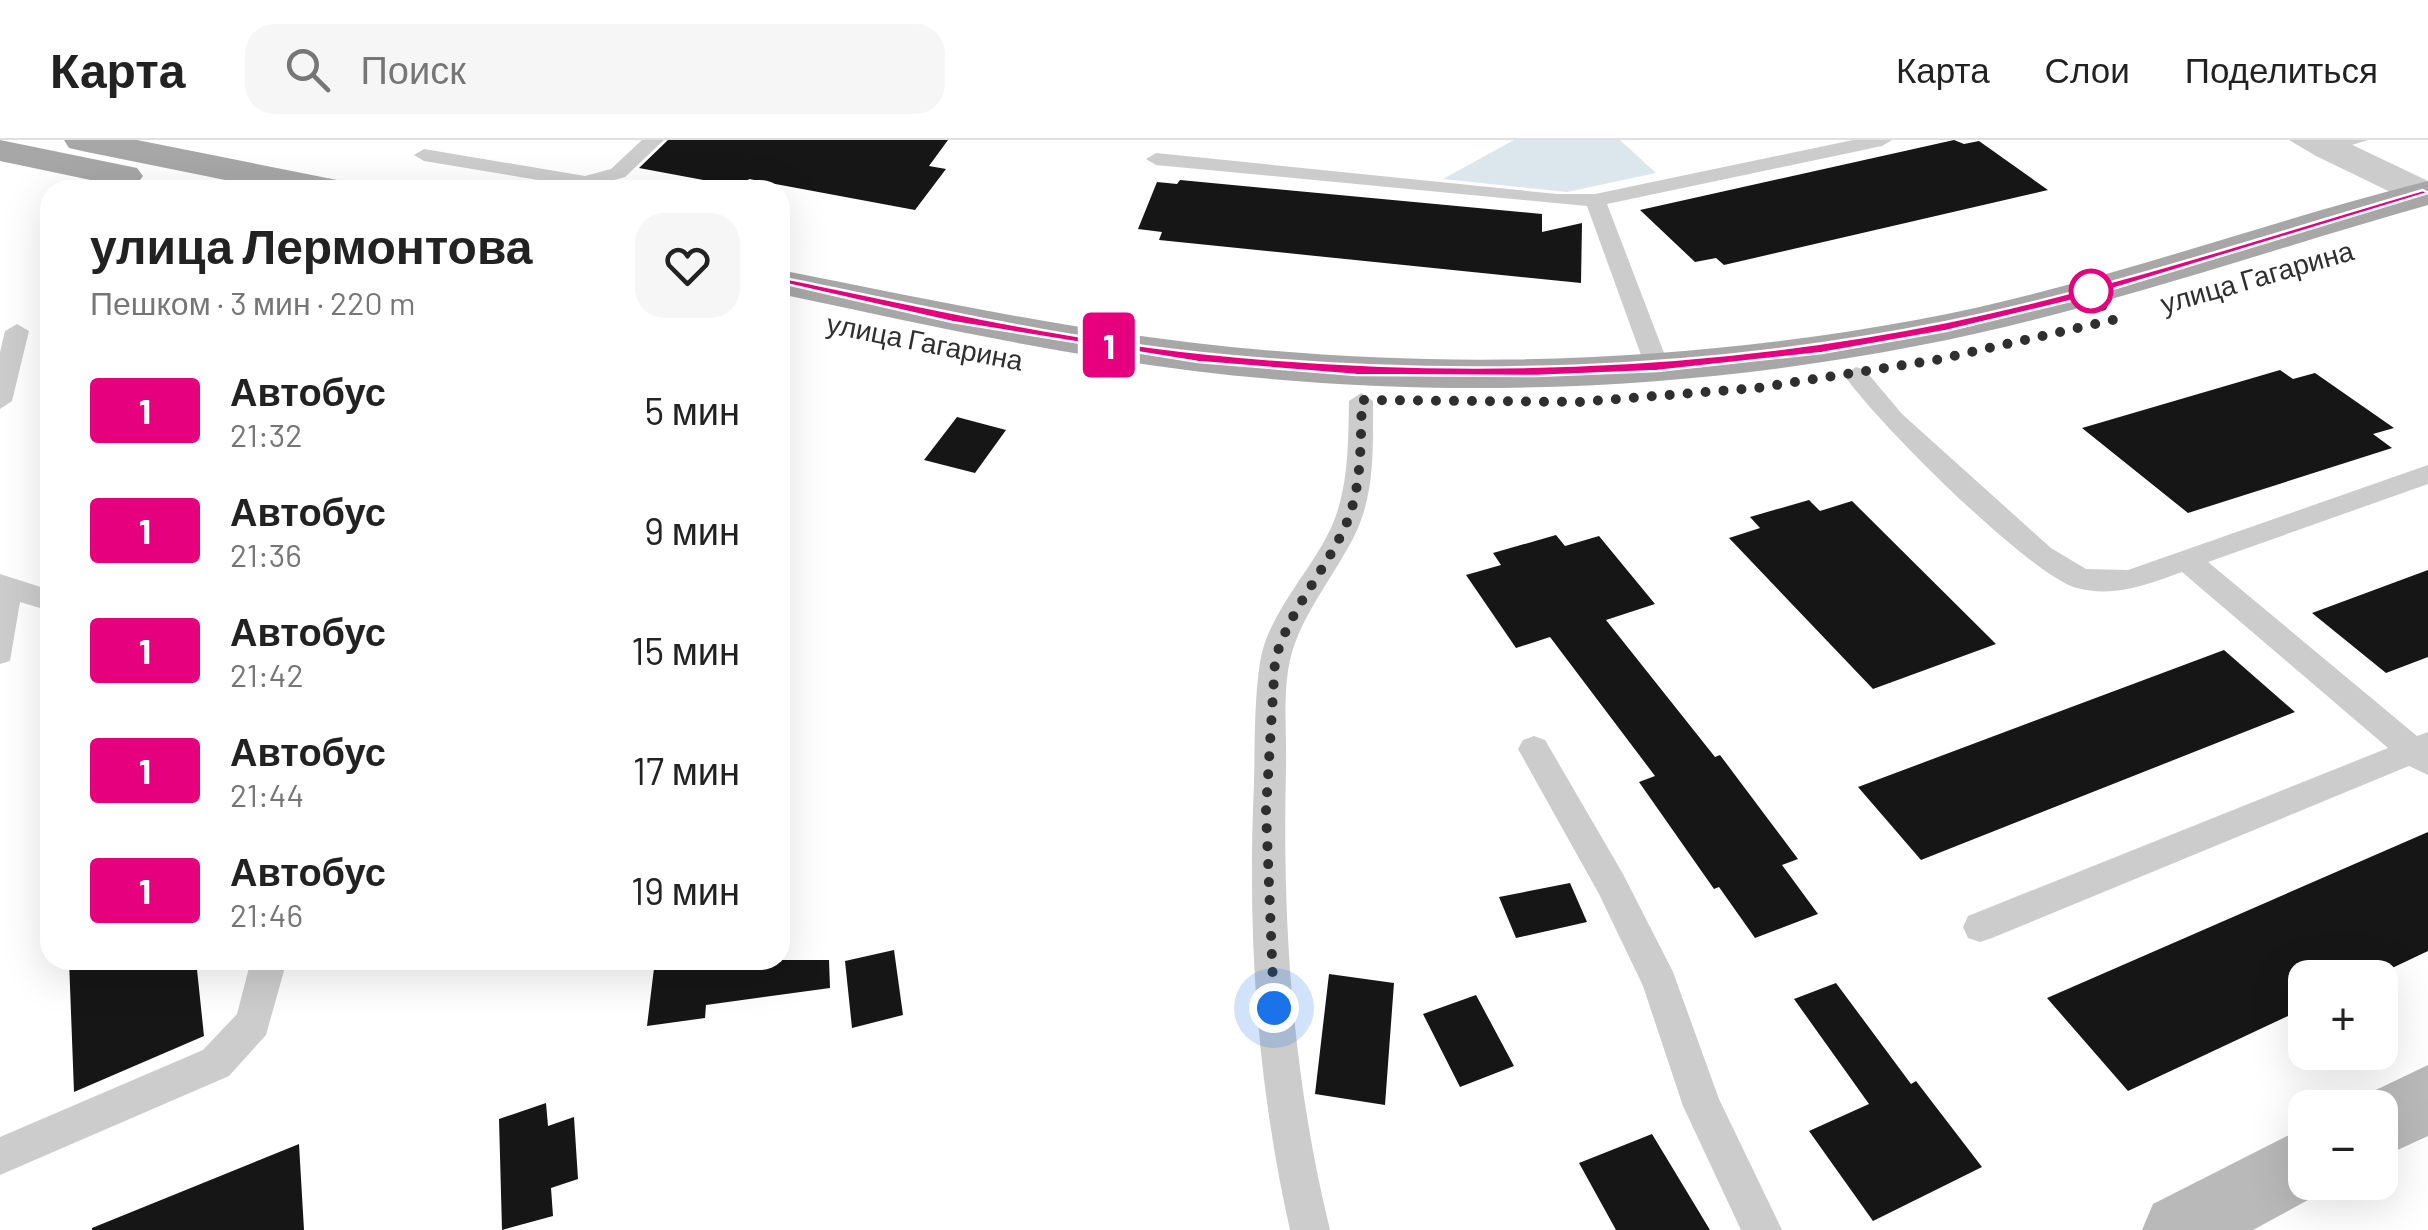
<!DOCTYPE html>
<html lang="ru">
<head>
<meta charset="utf-8">
<style>
  :root { --surface:#fff; --page:#f6f6f6; --text:#222; --muted:#767676; --line:#e0e0e0 }
  body { margin:0; font-family:Barlow,sans-serif; background:var(--page); color:var(--text); height:100vh; display:flex; flex-direction:column; font-size:38px; white-space:nowrap }
  * { box-sizing:border-box; margin:0 }
  p { font-size:32px; color:var(--muted) }
  .icon { flex:none; width:55px; height:55px; fill:none; stroke:currentColor; stroke-width:2; stroke-linecap:round; stroke-linejoin:round }
  .map { position:relative; flex:1; overflow:hidden }
  .sheet { position:absolute; left:40px; top:40px; width:750px; height:790px; display:flex; flex-direction:column; background:var(--surface); border-radius:30px; box-shadow:0 10px 40px #0002 }
  .sheet>* { flex:none }
  .badge { padding:0 20px; border-radius:8px; font-size:35px; line-height:65px }
  .buttons { position:absolute; left:2288px; top:820px; display:grid; gap:20px }
  .buttons a { display:grid; place-items:center; width:110px; height:110px; border-radius:20px; background:var(--surface); box-shadow:0 10px 40px #0002; font-size:50px }
  .you { position:absolute; width:50px; height:50px; margin:-25px; border:8px solid #fff; border-radius:50%; background:#1a73e8; box-shadow:0 0 0 15px #1a73e833 }
  .map>.badge { position:absolute; translate:-50% -50%; box-shadow:0 0 0 5px #fff }
  .round { display:grid; place-items:center; flex:none; width:105px; height:105px; border-radius:30px; background:var(--page) }
  .overview { display:flex; align-items:center; justify-content:space-between; height:170px; padding:0 50px }
  h1 { font-size:48px; font-weight:700; line-height:75px }
  ul { padding:0; list-style:none }
  li { display:flex; align-items:center; gap:30px; height:120px; padding:0 50px }
  li div { flex:1 }
  li b { display:block; font-size:38px }
  li em { font-style:normal }
  li .badge { min-width:110px; font-weight:700; text-align:center }
  header { display:flex; align-items:center; gap:60px; box-sizing:border-box; height:140px; padding:0 50px; background:var(--surface); border-bottom:2px solid var(--line) }
  header strong { font-size:48px }
  nav { display:flex; gap:55px; margin-inline-start:auto; font-size:35px }
  .search { width:700px; height:90px; background:var(--page); display:flex; align-items:center; gap:25px; box-sizing:border-box; padding:0 35px; border-radius:30px; color:var(--muted); font-size:38px }
  .map>svg:first-child { display:block }
  .green { fill:#dce6ed }
  .building { fill:#161616 }
  .lines { fill:none; stroke-linecap:round; stroke-linejoin:round }
  .lane { fill:#ccc; fill-rule:evenodd }
  .street { fill:#ccc; fill-rule:evenodd }
  .secondary { fill:#b9b9b9; fill-rule:evenodd }
  .primary { fill:#a7a7a7; fill-rule:evenodd }
  .line { fill:#e6007e; stroke:#fff; stroke-width:2.5 }
  .walk { stroke:#2f2f2f; stroke-width:10; stroke-dasharray:0 18 }
  .stop-dot { fill:#fff; stroke:#e6007e; stroke-width:5 }
  .labels { text-anchor:middle; stroke-width:10; stroke-linejoin:round; paint-order:stroke }
  .far-street-label { font-size:28px; fill:#2f2f2f; stroke:#fff }
</style>
</head>
<body>
<header>
<strong>Карта</strong>
<div class="search"><svg class="icon" aria-label="search" viewBox="0 0 24 24"><circle cx="10" cy="10" r="6"/><path d="M15 15l6 6"/></svg>Поиск</div>
<nav><a>Карта</a><a>Слои</a><a>Поделиться</a></nav>
</header>
<div class="map">
<svg width="2428" height="1090" viewBox="0 0 2428 1090">
  <rect width="100%" height="100%" fill="#fff"/>
  <path class="green" d="M 1514,0 L 1620,0 L 1656,33 L 1567,52 L 1443,39 Z"/>
  <path class="building" d="M 668,0 L 948,0 L 929,26 L 946,29 L 915,70 L 749,39 L 741,47 L 639,28 Z
    M 1954,0 L 1964,4 L 1979,1 L 2048,50 L 1724,125 L 1716,118 L 1695,122 L 1640,70 Z
    M 1180,40 L 1542,74 L 1542,92 L 1582,83 L 1581,143 L 1159,100 L 1162,92 L 1138,89 L 1157,42 L 1177,44 Z
    M 2280,230 L 2293,239 L 2315,233 L 2394,288 L 2373,294 L 2392,308 L 2188,373 L 2082,288 Z
    M 957,277 L 1006,290 L 975,333 L 924,320 Z
    M 1809,360 L 1820,371 L 1852,361 L 1996,504 L 1873,549 L 1729,398 L 1760,388 L 1750,377 Z
    M 1556,395 L 1565,406 L 1599,396 L 1655,464 L 1606,480 L 1715,617 L 1720,615 L 1798,719 L 1782,725 L 1818,774 L 1755,798 L 1719,747 L 1714,749 L 1639,642 L 1655,636 L 1550,497 L 1516,508 L 1466,435 L 1501,425 L 1493,413 Z
    M 2428,430 L 2428,517 L 2386,533 L 2312,473 Z
    M 2224,510 L 2295,572 L 1921,720 L 1858,647 Z
    M 2428,692 L 2428,811 L 2371,838 L 2305,838 L 2305,868 L 2128,951 L 2047,858 Z
    M 1570,743 L 1587,782 L 1516,798 L 1499,757 Z
    M 894,810 L 903,875 L 852,888 L 845,821 Z
    M 69,820 L 196,820 L 204,896 L 74,952 Z
    M 655,820 L 829,820 L 830,848 L 706,865 L 705,878 L 647,886 Z
    M 1329,834 L 1394,843 L 1385,965 L 1315,954 Z
    M 1836,843 L 1911,944 L 1916,941 L 1982,1027 L 1873,1081 L 1809,991 L 1869,964 L 1794,859 Z
    M 1476,855 L 1514,926 L 1460,947 L 1423,874 Z
    M 546,963 L 548,986 L 574,977 L 578,1039 L 551,1048 L 553,1076 L 502,1090 L 499,979 Z
    M 1652,994 L 1710,1090 L 1616,1090 L 1579,1023 Z
    M 299,1004 L 304,1090 L 92,1090 L 92,1088 Z"/>
  <g class="lines">
    <path class="lane" d="M 642,0 L 664,0 L 625,37 L 586,48 L 424,21 L 414,15 L 424,9 L 585,36 L 611,29 Z
      M 1853,0 L 1892,0 L 1882,6 L 1607,64 L 1669,226 L 1657,234 L 1645,226 L 1587,66 L 1156,25 L 1146,19 L 1156,13 L 1557,54 L 1595,54 Z
      M 2289,0 L 2368,0 L 2316,16 Z
      M 17,184 L 29,191 L 12,261 L 0,269 L 0,212 L 5,191 Z
      M 1856,227 L 1865,230 L 1902,274 L 2051,408 L 2086,429 L 2128,430 L 2428,325 L 2428,344 L 2208,422 L 2417,596 L 2428,592 L 2428,635 L 2409,626 L 1992,798 L 1980,802 L 1968,798 L 1963,787 L 1968,776 L 2388,608 L 2182,432 C 2148,444 2114,458 2077,448 C 2029,435 1874,279 1844,235 Z
      M 1361,253 L 1373,261 C 1373,304 1375,348 1358,388 C 1338,432 1304,469 1291,516 C 1282,551 1287,594 1286,630 C 1282,786 1293,938 1330,1090 L 1290,1090 C 1257,943 1247,795 1254,644 C 1255,604 1254,562 1260,522 C 1268,473 1310,433 1331,388 C 1349,348 1348,304 1349,261 Z
      M 0,434 L 50,450 L 50,471 L 20,462 L 10,521 L 0,524 Z
      M 1534,596 L 1545,600 L 1623,734 L 1673,832 L 1719,959 L 1782,1090 L 1741,1090 L 1683,966 L 1643,846 L 1599,754 L 1518,609 L 1523,600 Z
      M 251,820 L 287,820 L 266,895 L 229,936 L 0,1035 L 0,997 L 203,910 L 237,874 Z"/>
    <path class="street" d="M 2313,0 L 2342,0 L 2428,41 L 2428,65 L 2411,62 L 2314,15 L 2309,7 Z"/>
    <path class="secondary" d="M 2428,925 L 2428,996 L 2380,1018 L 2380,968 L 2352,968 L 2355,960 Z
      M 2305,987 L 2305,1042 L 2333,1042 L 2330,1048 L 2253,1090 L 2142,1090 L 2153,1064 Z"/>
    <path class="primary" d="M 0,0 L 137,28 L 143,36 L 137,44 L 124,47 L 0,21 Z
      M 64,0 L 137,0 L 332,39 L 346,42 L 351,50 L 275,50 L 82,11 L 69,8 Z
      M 2428,41 L 2428,65 C 2258,113 2090,173 1916,206 C 1679,252 1434,260 1194,231 C 1055,214 917,183 780,154 L 780,130 C 917,157 1055,187 1195,203 C 1434,231 1679,224 1916,180 C 2090,148 2256,84 2428,41 Z"/>
  </g>
  <path class="line" d="M 2423,50 L 2428,53 L 2083,158 L 1946,191 L 1822,213 L 1657,231 L 1536,236 L 1356,235 L 1198,222 L 952,182 L 773,141 L 780,137 C 919,166 1060,198 1201,213 C 1448,239 1702,231 1946,182 C 2107,149 2265,96 2423,50 Z"/>
  <g class="lines">
    <path class="walk" d="M 1274,868 L 1266,670 L 1275,521 C 1287,474 1322,435 1343,391 C 1363,350 1360,304 1362,260 L 1580,262 L 1757,248 L 1936,220 L 2113,180 L 2091,151"/>
  </g>
  <circle class="stop-dot" cx="2091" cy="151" r="20"/>
  <g class="labels">
    <g class="far-street-label">
      <text transform="translate(2257 137) rotate(-16)" y="10">улица Гагарина</text>
      <text transform="translate(925 202) rotate(11)" y="10">улица Гагарина</text>
    </g>
  </g>
</svg>
<div class="buttons">
<a>+</a>
<a>−</a>
</div>
<div class="you" style="left:1274px;top:868px"></div>
<b class="badge" style="left:1109px;top:205px;background:#e6007e;color:#fff">1</b>
<section class="sheet">
<div class="overview"><div><h1>улица Лермонтова</h1><p>Пешком · 3 мин · 220 m</p></div><a class="round"><svg class="icon" aria-label="heart" viewBox="0 0 24 24"><path d="M12 20l-8-8c-3-5 5-10 8-4 3-6 11-1 8 4z"/></svg></a></div>
<ul>
<li><span class="badge" style="background:#e6007e;color:#fff">1</span><div><b>Автобус</b><p>21:32</p></div><em>5 мин</em></li>
<li><span class="badge" style="background:#e6007e;color:#fff">1</span><div><b>Автобус</b><p>21:36</p></div><em>9 мин</em></li>
<li><span class="badge" style="background:#e6007e;color:#fff">1</span><div><b>Автобус</b><p>21:42</p></div><em>15 мин</em></li>
<li><span class="badge" style="background:#e6007e;color:#fff">1</span><div><b>Автобус</b><p>21:44</p></div><em>17 мин</em></li>
<li><span class="badge" style="background:#e6007e;color:#fff">1</span><div><b>Автобус</b><p>21:46</p></div><em>19 мин</em></li>
</ul>
</section>
</div>
</body>
</html>
